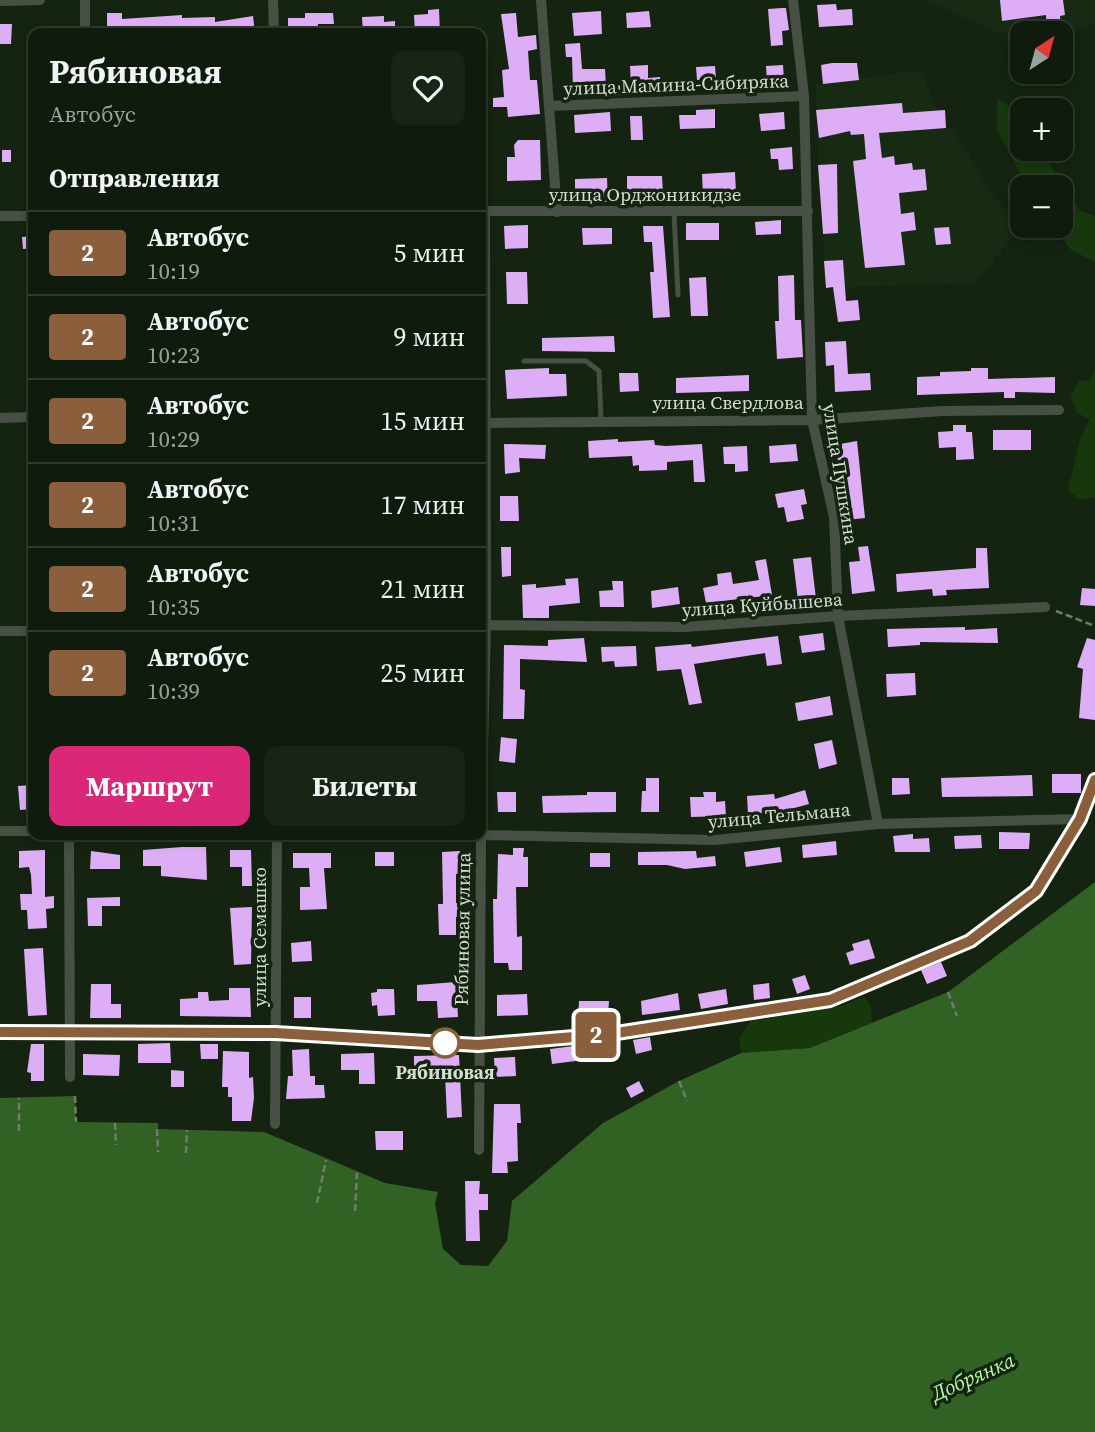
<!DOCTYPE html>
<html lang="ru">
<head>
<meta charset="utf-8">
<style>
  :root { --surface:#0f1b0c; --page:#182415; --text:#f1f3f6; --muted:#9ba19d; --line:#2f392d; --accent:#db2777 }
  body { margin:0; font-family:"Source Serif 4",serif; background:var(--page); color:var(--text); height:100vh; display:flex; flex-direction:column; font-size:26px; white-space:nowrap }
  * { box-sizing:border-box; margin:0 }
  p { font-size:23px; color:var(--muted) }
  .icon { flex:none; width:38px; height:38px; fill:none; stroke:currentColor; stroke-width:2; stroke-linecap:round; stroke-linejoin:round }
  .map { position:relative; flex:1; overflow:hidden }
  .side { position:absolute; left:28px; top:28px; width:458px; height:812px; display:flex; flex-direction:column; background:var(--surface); border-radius:14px; box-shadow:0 4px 10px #0003,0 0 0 2px var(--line) }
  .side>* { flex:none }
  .badge { padding:0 14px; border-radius:5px; font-size:24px; line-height:46px }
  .needle { width:46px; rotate:36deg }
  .buttons { position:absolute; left:1010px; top:21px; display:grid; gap:14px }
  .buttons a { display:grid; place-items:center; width:63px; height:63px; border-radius:14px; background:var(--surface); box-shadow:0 4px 10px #0003,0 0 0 2px var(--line); font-size:35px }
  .map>.badge { position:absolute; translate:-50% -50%; box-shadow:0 0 0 4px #fff }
  h2 { padding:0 21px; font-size:26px; line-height:63px }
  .round { display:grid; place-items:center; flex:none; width:74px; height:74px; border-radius:14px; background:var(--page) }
  .summary { display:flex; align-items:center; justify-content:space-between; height:119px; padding:0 21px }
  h1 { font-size:33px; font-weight:700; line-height:52px }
  .cta { display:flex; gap:14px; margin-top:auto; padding:14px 21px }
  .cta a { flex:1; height:80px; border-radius:14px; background:var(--accent); color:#fff; font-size:28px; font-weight:700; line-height:80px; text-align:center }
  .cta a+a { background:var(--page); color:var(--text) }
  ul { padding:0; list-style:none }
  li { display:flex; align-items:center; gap:21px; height:84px; padding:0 21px; border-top:2px solid var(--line) }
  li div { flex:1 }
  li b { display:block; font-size:26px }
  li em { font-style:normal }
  li .badge { min-width:77px; font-weight:700; text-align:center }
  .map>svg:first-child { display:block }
  .built { fill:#162b11 }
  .green { fill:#17380d }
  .water { fill:#316223 }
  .building { fill:#ddaef5 }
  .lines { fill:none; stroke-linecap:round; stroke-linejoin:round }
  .path { stroke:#707d6c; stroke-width:2.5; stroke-dasharray:7 3.5; stroke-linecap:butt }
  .service { stroke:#485046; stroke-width:5 }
  .minor { stroke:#485046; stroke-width:10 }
  .line-casing { stroke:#fff; stroke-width:16 }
  .line { stroke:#8b5e3c; stroke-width:10 }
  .stop-dot { fill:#fff; stroke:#8b5e3c; stroke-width:3.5 }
  .labels { text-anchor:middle; stroke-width:7; stroke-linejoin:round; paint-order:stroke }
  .street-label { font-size:19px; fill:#d4ded1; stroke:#142410 }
  .stop-label { font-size:19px; font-weight:bold; fill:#d4ded1; stroke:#142410 }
  .water-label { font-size:21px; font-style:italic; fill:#b3fba1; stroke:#142410 }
</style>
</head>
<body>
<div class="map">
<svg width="1095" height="1432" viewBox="0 0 1095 1432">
  <rect width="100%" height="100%" fill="#142410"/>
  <path class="built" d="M 927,0 L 1095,0 L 1095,23 L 1061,34 L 1047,33 L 1046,20 L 1026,19 L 1026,29 L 996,33 Z
    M 922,70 L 936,110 L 945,110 L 946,128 L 953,129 L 993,196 L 1022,226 L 974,283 L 826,288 L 815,84 Z"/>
  <path class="green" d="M 997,98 C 1023,115 1022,118 1022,149 L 1040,149 L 1080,211 L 1095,216 L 1095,262 L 1070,249 L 1054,226 L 1060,226 L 1060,187 L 1022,187 L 1021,175 L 997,130 Z
    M 1095,368 L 1095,497 L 1080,500 L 1068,490 L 1080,439 L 1090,419 L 1077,413 L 1070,397 L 1079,381 L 1090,380 Z
    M 864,997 L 871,1006 L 872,1023 L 810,1048 L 741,1053 L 739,1039 L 751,1021 L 841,1006 Z"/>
  <path class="water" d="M 1095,882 L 1095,1432 L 0,1432 L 0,1098 L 75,1096 L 76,1122 L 158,1123 L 158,1129 L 264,1132 L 385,1183 L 438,1192 L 435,1203 L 443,1249 L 461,1265 L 488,1266 L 507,1241 L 512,1201 L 603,1123 L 679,1081 L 741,1053 L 810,1048 L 948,992 Z"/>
  <path class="building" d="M 1000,0 L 1063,0 L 1065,15 L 1060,16 L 1061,33 L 1047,33 L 1046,15 L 1002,21 Z
    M 836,4 L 837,10 L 852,9 L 853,25 L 819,27 L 817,5 Z
    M 782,8 L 786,8 L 789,30 L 782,31 L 783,45 L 771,46 L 768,9 Z
    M 439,9 L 440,33 L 415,33 L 414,15 L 428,14 L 428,10 Z
    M 601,11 L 602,34 L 574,36 L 572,13 Z
    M 649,11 L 651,27 L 627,28 L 626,13 Z
    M 107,13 L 122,13 L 122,19 L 182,15 L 182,18 L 215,17 L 215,22 L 253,16 L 255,33 L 107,33 Z
    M 305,13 L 333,13 L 334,24 L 318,24 L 318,33 L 288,33 L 288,18 L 305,18 Z
    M 516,13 L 518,37 L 536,35 L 537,49 L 528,51 L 530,80 L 537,80 L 540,114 L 508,117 L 507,107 L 493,107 L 493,98 L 504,97 L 502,70 L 509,69 L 501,14 Z
    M 384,16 L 384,22 L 395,21 L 395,33 L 363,33 L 362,17 Z
    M 0,24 L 12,24 L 11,44 L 0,44 Z
    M 1072,36 L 1075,58 L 1060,60 L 1060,37 Z
    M 580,43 L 582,69 L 605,69 L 606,86 L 631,85 L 630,66 L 648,65 L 648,78 L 660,77 L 661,94 L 593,96 L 593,89 L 573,89 L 572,57 L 566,57 L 565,44 Z
    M 832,63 L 857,63 L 859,80 L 823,84 L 821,65 Z
    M 783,65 L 784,81 L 767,83 L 766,66 Z
    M 715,66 L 716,79 L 697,80 L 696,67 Z
    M 902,103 L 903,113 L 945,110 L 946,128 L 879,133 L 882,158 L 894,156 L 895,165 L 912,163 L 913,170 L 925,169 L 927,190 L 899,193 L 901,214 L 914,212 L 916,230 L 901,232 L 905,265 L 865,268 L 853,161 L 866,159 L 864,134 L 851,135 L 850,131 L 819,138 L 816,110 Z
    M 715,109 L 715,128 L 680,129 L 679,115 L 696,115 L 696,110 Z
    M 610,112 L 611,131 L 575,133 L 574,115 Z
    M 784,112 L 785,129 L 761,131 L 759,114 Z
    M 630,116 L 642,116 L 643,140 L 631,140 Z
    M 518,140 L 540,140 L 541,180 L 507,181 L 507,157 L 515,157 L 514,145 Z
    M 792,147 L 793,169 L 779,170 L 778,159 L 771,159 L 770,149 Z
    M 2,150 L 11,150 L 11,162 L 2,162 Z
    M 837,164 L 838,233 L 823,234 L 818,165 Z
    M 735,172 L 736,193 L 703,196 L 702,174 Z
    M 627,176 L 662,176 L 663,193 L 627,193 Z
    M 607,178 L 608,202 L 587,203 L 587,196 L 575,196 L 575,179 Z
    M 781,220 L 781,234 L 756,235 L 755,222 Z
    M 686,223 L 719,223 L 719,240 L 686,240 Z
    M 528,225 L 528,248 L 505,249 L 504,226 Z
    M 643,226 L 663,226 L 670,317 L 653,318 L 650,272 L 654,272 L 652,242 L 644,242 Z
    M 949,227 L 951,244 L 936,245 L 934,228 Z
    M 582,228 L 612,228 L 612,244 L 583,245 Z
    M 33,236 L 33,248 L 23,249 L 22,237 Z
    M 843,260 L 846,301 L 858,300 L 860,320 L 838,322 L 833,287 L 826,288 L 824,261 Z
    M 506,272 L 527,272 L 528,304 L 507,304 Z
    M 794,275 L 795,320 L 801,320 L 803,357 L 777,359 L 775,321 L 779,321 L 778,276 Z
    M 706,277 L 708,316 L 691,316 L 689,278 Z
    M 614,336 L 615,352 L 542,351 L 542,338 Z
    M 846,341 L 848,374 L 870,373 L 871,390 L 835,392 L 834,365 L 826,366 L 825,342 Z
    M 549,368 L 549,374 L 566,374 L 567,396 L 507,399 L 505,370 Z
    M 971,368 L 988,368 L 988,379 L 1055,377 L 1055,393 L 1015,392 L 1015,398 L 1004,398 L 1004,392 L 917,395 L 917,377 L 940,376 L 940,372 L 971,371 Z
    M 619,373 L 638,373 L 639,391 L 620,392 Z
    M 749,375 L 749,391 L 676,393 L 676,378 Z
    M 953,425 L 966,425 L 966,432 L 972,432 L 974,459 L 956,460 L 956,447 L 939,448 L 938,432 L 953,431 Z
    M 993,430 L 1031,430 L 1031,450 L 993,450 Z
    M 618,439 L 618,442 L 654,440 L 655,445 L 666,446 L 702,444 L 705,482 L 694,482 L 693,460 L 667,462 L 667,470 L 639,471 L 639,465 L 633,466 L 632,456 L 589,458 L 588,441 Z
    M 857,441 L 865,518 L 846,520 L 837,454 L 841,453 L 840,444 Z
    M 504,444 L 546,445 L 545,459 L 519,458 L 520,472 L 505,474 Z
    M 796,444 L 798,461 L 770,463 L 769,446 Z
    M 747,446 L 748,471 L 735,472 L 735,464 L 724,464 L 723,447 Z
    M 804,489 L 807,504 L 801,505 L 804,519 L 787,522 L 784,507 L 778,508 L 775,494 Z
    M 500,496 L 518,496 L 519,521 L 500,521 Z
    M 868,546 L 875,591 L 852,594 L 849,562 L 860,561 L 858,547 Z
    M 501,547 L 511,547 L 511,576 L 502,577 Z
    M 976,548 L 987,548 L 989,588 L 946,590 L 947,595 L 933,596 L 932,589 L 897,592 L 896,574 L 976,568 Z
    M 811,557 L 816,599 L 798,601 L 793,559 Z
    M 766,559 L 772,595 L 706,603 L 703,588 L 718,585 L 717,574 L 731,572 L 733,584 L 759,580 L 755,561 Z
    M 578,578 L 580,603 L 549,606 L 549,618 L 523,618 L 522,585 L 536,584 L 536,588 L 566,585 L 565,579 Z
    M 612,581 L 623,581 L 624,607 L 600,607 L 599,591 L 613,590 Z
    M 678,587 L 680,604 L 652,608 L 651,591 Z
    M 1082,588 L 1095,589 L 1095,606 L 1080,605 Z
    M 965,627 L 965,630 L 997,628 L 998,643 L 920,642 L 920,645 L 888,647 L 887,629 Z
    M 823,633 L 825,650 L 802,653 L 799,636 Z
    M 778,636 L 782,664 L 767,666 L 765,653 L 694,664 L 702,703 L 689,705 L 681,669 L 657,671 L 655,647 L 691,644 L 692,647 Z
    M 584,638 L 587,662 L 520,659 L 520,689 L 525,690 L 524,719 L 503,719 L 504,645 L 548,646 L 548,640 Z
    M 1087,638 L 1095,640 L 1095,720 L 1079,718 L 1083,669 L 1077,667 Z
    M 636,646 L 637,666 L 615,667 L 614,661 L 602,662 L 601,647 Z
    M 915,673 L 916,695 L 887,697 L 886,674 Z
    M 830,696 L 833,715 L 798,721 L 795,703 Z
    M 501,737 L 517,739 L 515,763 L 499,761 Z
    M 832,740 L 837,764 L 819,769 L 814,744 Z
    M 1052,774 L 1081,774 L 1081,793 L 1052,793 Z
    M 1032,775 L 1033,796 L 942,797 L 941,778 Z
    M 646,778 L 659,778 L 659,812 L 641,812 L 642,791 L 646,791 Z
    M 892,778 L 909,778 L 910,794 L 892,795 Z
    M 33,785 L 33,809 L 20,810 L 18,786 Z
    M 805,790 L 809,804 L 780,812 L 748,814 L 747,796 L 774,794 L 775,799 Z
    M 497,792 L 516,792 L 516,812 L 498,812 Z
    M 587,792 L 616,792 L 616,812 L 543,813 L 542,796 L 587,795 Z
    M 703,792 L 716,792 L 716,802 L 725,801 L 726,816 L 691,817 L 690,797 L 704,797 Z
    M 999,832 L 1030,833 L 1029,849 L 999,849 Z
    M 913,834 L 913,839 L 929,838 L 930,852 L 895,852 L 893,836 Z
    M 981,835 L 982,848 L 955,849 L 954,836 Z
    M 836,841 L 837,855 L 803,858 L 802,845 Z
    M 182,847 L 206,847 L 207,880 L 161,876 L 161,866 L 143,866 L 143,850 Z
    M 780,847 L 782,862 L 746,867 L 744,852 Z
    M 513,848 L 524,848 L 523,857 L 528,857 L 528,887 L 516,887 L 517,937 L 522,936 L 522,970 L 509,970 L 508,963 L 494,963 L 493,899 L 497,899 L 498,854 L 513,855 Z
    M 45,850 L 45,897 L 54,896 L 54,908 L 46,909 L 47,928 L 28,929 L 27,910 L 21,910 L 20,894 L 32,894 L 31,875 L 29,867 L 19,868 L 19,851 Z
    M 230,850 L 251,850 L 252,886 L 242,886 L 242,867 L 230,867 Z
    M 91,851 L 120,855 L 120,869 L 90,869 Z
    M 460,851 L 460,874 L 456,874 L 456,903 L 460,903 L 460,917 L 456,917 L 456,935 L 439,935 L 438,904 L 443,904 L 442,852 Z
    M 696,851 L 697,858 L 715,856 L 716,866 L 685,869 L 667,865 L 638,865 L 638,852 Z
    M 375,852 L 394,852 L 394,866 L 375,866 Z
    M 293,853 L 331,853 L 331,868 L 324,868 L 327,909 L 300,910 L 300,887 L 310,887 L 309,868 L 293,868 Z
    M 590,853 L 610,853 L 610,867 L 590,867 Z
    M 120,897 L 120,906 L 102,906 L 102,926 L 88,926 L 87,898 Z
    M 252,907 L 251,964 L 234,965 L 230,908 Z
    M 869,939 L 875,958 L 850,965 L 846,953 L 854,950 L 852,944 Z
    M 311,941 L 312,961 L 292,962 L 291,943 Z
    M 43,948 L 47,1015 L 28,1016 L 24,949 Z
    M 941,962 L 947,976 L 927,984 L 921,970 Z
    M 805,975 L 810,989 L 797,994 L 792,979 Z
    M 456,982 L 458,1017 L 438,1018 L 437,1001 L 417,1001 L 417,985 Z
    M 769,983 L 770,998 L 754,1000 L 753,985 Z
    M 91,984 L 111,984 L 111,1004 L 121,1004 L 121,1018 L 90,1018 Z
    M 229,988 L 250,988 L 251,1017 L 180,1016 L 180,999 L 198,998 L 198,992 L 208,992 L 209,1001 L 229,1000 Z
    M 377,989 L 394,989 L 395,1015 L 378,1016 L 377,1005 L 372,1006 L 371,993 L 377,992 Z
    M 726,989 L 728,1004 L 701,1009 L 698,994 Z
    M 678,993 L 680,1010 L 642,1015 L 641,1001 Z
    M 527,994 L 528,1015 L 497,1016 L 497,995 Z
    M 294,997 L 311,997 L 311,1018 L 294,1018 Z
    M 579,1001 L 609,1001 L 608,1017 L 578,1017 Z
    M 650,1037 L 652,1050 L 636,1054 L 633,1040 Z
    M 613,1041 L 615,1056 L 552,1064 L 550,1049 Z
    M 170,1043 L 171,1063 L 138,1063 L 138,1044 Z
    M 31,1044 L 44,1044 L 44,1081 L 31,1081 L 31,1073 L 27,1072 Z
    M 200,1044 L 218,1044 L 218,1059 L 201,1059 Z
    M 309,1049 L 310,1076 L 315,1076 L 315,1085 L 324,1085 L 325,1098 L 286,1099 L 288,1076 L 293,1076 L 292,1050 Z
    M 223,1051 L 249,1052 L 249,1078 L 253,1077 L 254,1098 L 251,1121 L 232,1121 L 232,1097 L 228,1097 L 228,1087 L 222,1087 Z
    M 374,1053 L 375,1084 L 359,1084 L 359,1070 L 341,1070 L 341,1054 Z
    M 83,1054 L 120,1055 L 119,1076 L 83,1075 Z
    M 459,1055 L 462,1117 L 447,1118 L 445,1074 L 426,1071 L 426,1067 L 414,1067 L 414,1056 Z
    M 515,1057 L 516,1076 L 495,1077 L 494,1058 Z
    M 171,1070 L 184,1071 L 184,1087 L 171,1087 Z
    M 639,1081 L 644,1091 L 631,1098 L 626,1088 Z
    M 494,1104 L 520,1104 L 521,1123 L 517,1123 L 518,1161 L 507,1162 L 508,1173 L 492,1173 Z
    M 375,1131 L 403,1131 L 403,1150 L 376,1150 Z
    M 465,1181 L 480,1181 L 479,1194 L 488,1194 L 488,1210 L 479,1210 L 480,1241 L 466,1241 Z"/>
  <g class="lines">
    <path class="path" d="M 1056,611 L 1095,626
      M 948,992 L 957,1016
      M 679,1081 L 687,1101
      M 75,1096 L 76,1122
      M 115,1123 L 116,1145
      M 157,1129 L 158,1152
      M 19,1131 L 19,1098
      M 186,1153 L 187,1130
      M 317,1203 L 326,1160
      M 355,1211 L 357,1172"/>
    <path class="service" d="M 674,213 L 678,295
      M 524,361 L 586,361 L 599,371 L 601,420"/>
    <path class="minor" d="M 273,0 L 274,33
      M 541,0 L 557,212
      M 793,0 L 804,96 L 812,420 L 834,517 L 838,616 L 878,824
      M 0,1 L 40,0
      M 85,33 L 85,0
      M 550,106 L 804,96
      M 481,211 L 808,211
      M 0,216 L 33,216
      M 0,418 L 33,417
      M 481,423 L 812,420 L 942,411 L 1059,410
      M 481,625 L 686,627 L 838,616 L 1045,607
      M 0,631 L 33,631
      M 481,827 L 486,625 L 485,211
      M 0,831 L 33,831
      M 69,835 L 70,1077
      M 481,835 L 715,840 L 878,824 L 1080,819
      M 0,1032 L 275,1033 L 478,1045 L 610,1034 L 830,1000 L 970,941 L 1036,891 L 1080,819 L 1095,780
      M 275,1124 L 277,835
      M 479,1150 L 481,835"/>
  </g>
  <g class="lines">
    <defs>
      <path id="line" d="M 0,1032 L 275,1033 L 478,1045 L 610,1034 L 830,1000 L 970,941 L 1036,891 L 1080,819 L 1095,780"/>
    </defs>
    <use href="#line" class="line-casing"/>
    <use href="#line" class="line"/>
  </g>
  <circle class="stop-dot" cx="445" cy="1043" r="14"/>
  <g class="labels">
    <g class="street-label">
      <text transform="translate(676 84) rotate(-2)" y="7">улица Мамина-Сибиряка</text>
      <text x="645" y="201">улица Орджоникидзе</text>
      <text x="728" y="409">улица Свердлова</text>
      <text transform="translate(841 474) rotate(81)" y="7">улица Пушкина</text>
      <text transform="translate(762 604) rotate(-4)" y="7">улица Куйбышева</text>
      <text transform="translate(779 815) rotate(-5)" y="7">улица Тельмана</text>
      <text transform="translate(462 929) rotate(-89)" y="7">Рябиновая улица</text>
      <text transform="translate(259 937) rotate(-90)" y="7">улица Семашко</text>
    </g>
    <g class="stop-label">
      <text x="445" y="1079">Рябиновая</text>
    </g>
    <g class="water-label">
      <text transform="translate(973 1377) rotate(-24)" y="7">Добрянка</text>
    </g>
  </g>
</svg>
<div class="buttons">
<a><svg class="needle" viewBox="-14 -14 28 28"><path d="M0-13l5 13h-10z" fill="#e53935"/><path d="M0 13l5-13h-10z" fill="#9ba19d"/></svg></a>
<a>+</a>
<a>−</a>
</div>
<b class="badge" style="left:596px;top:1035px;background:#8b5e3c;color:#fff">2</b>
<section class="side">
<div class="summary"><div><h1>Рябиновая</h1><p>Автобус</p></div><a class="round"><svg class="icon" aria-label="heart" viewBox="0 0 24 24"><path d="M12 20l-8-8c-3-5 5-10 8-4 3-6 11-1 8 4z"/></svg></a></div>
<h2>Отправления</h2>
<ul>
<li><span class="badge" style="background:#8b5e3c;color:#fff">2</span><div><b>Автобус</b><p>10:19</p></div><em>5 мин</em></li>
<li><span class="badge" style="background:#8b5e3c;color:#fff">2</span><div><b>Автобус</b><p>10:23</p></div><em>9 мин</em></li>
<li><span class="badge" style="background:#8b5e3c;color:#fff">2</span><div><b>Автобус</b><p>10:29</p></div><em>15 мин</em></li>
<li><span class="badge" style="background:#8b5e3c;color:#fff">2</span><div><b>Автобус</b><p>10:31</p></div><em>17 мин</em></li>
<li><span class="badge" style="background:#8b5e3c;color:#fff">2</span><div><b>Автобус</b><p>10:35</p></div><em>21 мин</em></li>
<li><span class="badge" style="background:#8b5e3c;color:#fff">2</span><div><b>Автобус</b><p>10:39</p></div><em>25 мин</em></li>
</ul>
<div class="cta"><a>Маршрут</a><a>Билеты</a></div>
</section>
</div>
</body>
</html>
